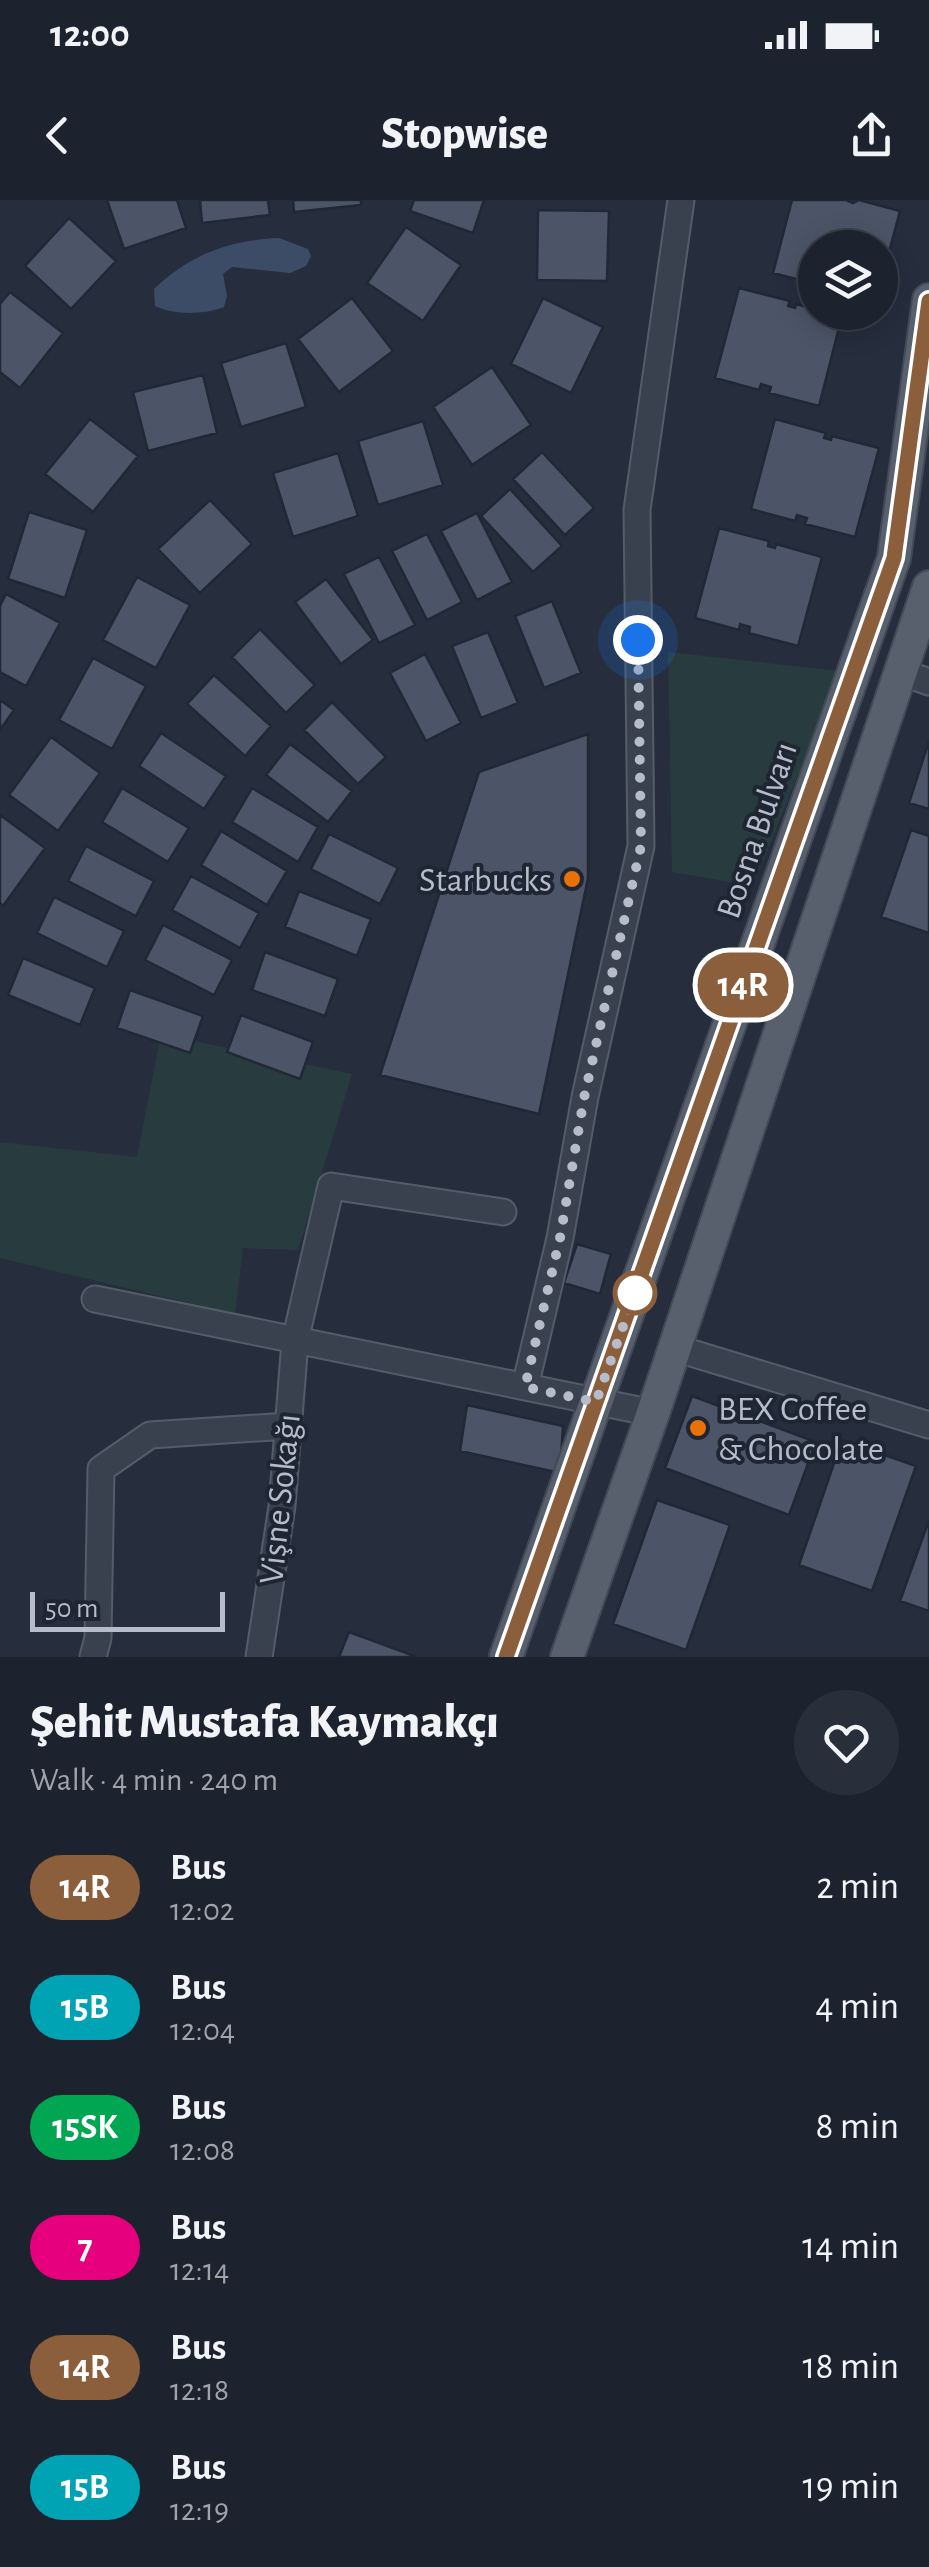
<!DOCTYPE html>
<html lang="en">
<head>
<meta charset="utf-8">
<style>
  :root { --surface:#1c222e; --page:#292f3a; --text:#f1f3f6; --muted:#a0a4aa; --line:#3a3f4a }
  body { margin:0; font-family:"Alegreya Sans",sans-serif; background:var(--page); color:var(--text); height:100vh; display:flex; flex-direction:column; font-size:38px; white-space:nowrap }
  * { box-sizing:border-box; margin:0 }
  p { font-size:32px; color:var(--muted) }
  .icon { flex:none; width:55px; height:55px; fill:none; stroke:currentColor; stroke-width:2; stroke-linecap:round; stroke-linejoin:round }
  .map { position:relative; height:1457px; overflow:hidden }
  .panel { display:flex; flex-direction:column; background:var(--surface); flex:1 }
  .panel>* { flex:none }
  .badge { padding:0 20px; border-radius:32px; font-size:35px; line-height:65px }
  .buttons { position:absolute; left:798px; top:30px; display:grid; gap:20px }
  .buttons a { display:grid; place-items:center; width:100px; height:100px; border-radius:50%; background:var(--surface); box-shadow:0 5px 25px #0003,0 0 0 2px var(--line); font-size:50px }
  .scale { position:absolute; left:30px; bottom:25px; width:195px; box-sizing:border-box; padding-left:10px; border:5px solid #b6bcc9; border-top:0; font-size:28px; line-height:35px; white-space:nowrap; color:#b6bcc9; -webkit-text-stroke:8px #1f2633; paint-order:stroke }
  .you { position:absolute; width:50px; height:50px; margin:-25px; border:8px solid #fff; border-radius:50%; background:#1a73e8; box-shadow:0 0 0 15px #1a73e833 }
  .map>.badge { position:absolute; translate:-50% -50%; box-shadow:0 0 0 5px #fff }
  .round { display:grid; place-items:center; flex:none; width:105px; height:105px; border-radius:52px; background:var(--page) }
  .head { display:flex; align-items:center; justify-content:space-between; height:170px; padding:0 30px }
  h1 { font-size:48px; font-weight:800; line-height:75px }
  ul { padding:0; list-style:none }
  li { display:flex; align-items:center; gap:30px; height:120px; padding:0 30px }
  li div { flex:1 }
  li b { display:block; font-size:38px }
  li em { font-style:normal }
  li .badge { min-width:110px; font-weight:700; text-align:center }
  .status { display:flex; justify-content:space-between; align-items:center; height:70px; padding:0 50px; background:var(--surface); direction:ltr }
  .status svg { height:28px; fill:currentColor }
  header { display:flex; justify-content:space-between; align-items:center; height:130px; padding:0 30px; background:var(--surface); font-size:45px; font-weight:800 }
  .map>svg:first-child { display:block }
  .green { fill:#283b3f }
  .water { fill:#3c4b66 }
  .building { fill:#4c5567; stroke:#212835; stroke-width:2.5 }
  .lines { fill:none; stroke-linecap:round; stroke-linejoin:round }
  .minor-casing { stroke:#555c69; stroke-width:29 }
  .major-casing { stroke:#434a57; stroke-width:36 }
  .minor { stroke:#3a414e; stroke-width:25 }
  .major { stroke:#58606e; stroke-width:32 }
  .line-casing { stroke:#fff; stroke-width:22 }
  .line { stroke:#8b5e3c; stroke-width:15 }
  .walk { stroke:#b6bcc9; stroke-width:10; stroke-dasharray:0 18 }
  .food-dot { fill:#e8710a; stroke:#1f2633; stroke-width:4 }
  .stop-dot { fill:#fff; stroke:#8b5e3c; stroke-width:5 }
  .labels { text-anchor:middle; stroke-width:8; stroke-linejoin:round; paint-order:stroke }
  .street-label { font-size:35px; fill:#b6bcc9; stroke:#1f2633 }
  .poi-label { font-size:35px; fill:#b6bcc9; stroke:#1f2633; text-anchor:end }
</style>
</head>
<body>
<div class="status"><b>12:00</b><svg viewBox="0 0 49 12"><path d="M0 12V9h3v3zM5 12V6h3v6zM10 12V3h3v9zM15 12V0h3v12zM26 1h20v11H26zM47 4h2v5h-2z"/></svg></div>
<header><svg class="icon" aria-label="back" viewBox="0 0 24 24"><path d="M15 5l-7 7 7 7"/></svg>Stopwise<svg class="icon" aria-label="share" viewBox="0 0 24 24"><path d="M12 15V3M7 8l5-5 5 5M5 13v7h14v-7"/></svg></header>
<div class="map">
<svg width="929" height="1457" viewBox="0 0 929 1457">
  <rect width="100%" height="100%" fill="#262e3e"/>
  <path class="green" d="M 668,452 L 840,471 L 753,686 L 672,672 Z
    M 161,834 L 352,874 L 298,1050 L 243,1048 L 235,1114 L 0,1058 L 0,942 L 137,957 Z"/>
  <path class="water" d="M 279,38 L 308,49 L 311,56 L 306,66 L 290,73 L 232,67 L 223,74 L 227,96 L 224,107 C 204,115 174,115 155,106 L 154,89 C 191,54 229,40 279,38 Z"/>
  <path class="building" d="M 107,0 L 177,0 L 186,28 L 124,49 Z
    M 200,0 L 268,0 L 270,15 L 202,23 Z
    M 293,0 L 361,0 L 361,5 L 294,12 Z
    M 414,0 L 484,0 L 473,33 L 410,11 Z
    M 792,0 L 846,0 L 853,3 L 859,0 L 900,11 L 880,86 L 880,48 L 815,48 L 815,84 L 773,73 Z
    M 538,10 L 609,11 L 607,81 L 537,80 Z
    M 69,18 L 116,61 L 71,109 L 25,66 Z
    M 406,27 L 461,65 L 423,121 L 367,83 Z
    M 739,88 L 790,101 L 788,106 L 795,108 L 796,104 L 815,109 L 815,112 L 842,116 L 819,206 L 769,193 L 771,187 L 761,184 L 759,190 L 715,178 Z
    M 10,92 L 63,133 L 20,188 L 0,172 L 0,104 Z
    M 352,98 L 393,151 L 339,192 L 298,139 Z
    M 543,98 L 603,127 L 571,193 L 511,164 Z
    M 286,143 L 306,207 L 241,227 L 221,163 Z
    M 492,167 L 531,225 L 472,265 L 433,207 Z
    M 203,175 L 217,233 L 148,251 L 133,192 Z
    M 90,219 L 138,256 L 93,312 L 45,274 Z
    M 775,219 L 826,233 L 824,238 L 831,240 L 832,236 L 879,248 L 855,337 L 805,324 L 807,318 L 797,315 L 795,321 L 751,309 Z
    M 423,221 L 443,285 L 378,305 L 358,241 Z
    M 542,252 L 594,308 L 565,335 L 513,279 Z
    M 338,253 L 358,316 L 293,337 L 273,273 Z
    M 510,289 L 562,346 L 533,372 L 481,316 Z
    M 210,300 L 252,344 L 200,393 L 158,349 Z
    M 29,312 L 87,330 L 65,398 L 8,379 Z
    M 477,313 L 512,382 L 477,400 L 441,331 Z
    M 719,328 L 769,341 L 768,346 L 775,348 L 776,344 L 822,357 L 798,446 L 749,433 L 750,427 L 740,424 L 739,430 L 695,418 Z
    M 427,334 L 462,402 L 427,420 L 392,351 Z
    M 379,357 L 415,425 L 379,443 L 344,374 Z
    M 137,377 L 190,405 L 156,468 L 103,440 Z
    M 326,379 L 373,440 L 341,464 L 295,402 Z
    M 6,394 L 60,423 L 26,486 L 0,472 L 0,406 Z
    M 552,401 L 581,473 L 544,488 L 515,416 Z
    M 260,429 L 315,485 L 286,513 L 232,457 Z
    M 488,432 L 518,503 L 481,518 L 452,446 Z
    M 425,454 L 461,523 L 426,541 L 390,473 Z
    M 93,458 L 146,486 L 112,549 L 59,520 Z
    M 214,475 L 271,526 L 245,556 L 187,504 Z
    M 0,500 L 14,510 L 0,530 Z
    M 332,502 L 386,557 L 358,584 L 304,530 Z
    M 161,533 L 226,576 L 204,609 L 139,566 Z
    M 588,534 L 588,678 L 539,914 L 380,875 L 479,572 Z
    M 51,537 L 100,573 L 58,631 L 9,595 Z
    M 929,541 L 929,609 L 909,603 Z
    M 290,544 L 352,591 L 328,622 L 266,575 Z
    M 122,588 L 189,628 L 168,662 L 102,622 Z
    M 252,588 L 318,627 L 298,662 L 232,622 Z
    M 0,615 L 45,648 L 3,706 L 0,703 Z
    M 911,630 L 929,636 L 929,733 L 881,717 Z
    M 221,631 L 287,671 L 267,705 L 201,665 Z
    M 329,634 L 398,668 L 380,704 L 311,669 Z
    M 86,646 L 154,681 L 136,716 L 68,681 Z
    M 191,676 L 259,713 L 240,748 L 172,710 Z
    M 299,691 L 371,719 L 357,756 L 285,727 Z
    M 54,697 L 124,731 L 107,767 L 37,733 Z
    M 163,725 L 232,760 L 214,795 L 145,760 Z
    M 265,752 L 338,779 L 325,816 L 252,790 Z
    M 23,758 L 95,788 L 80,825 L 8,795 Z
    M 130,790 L 203,816 L 190,853 L 117,828 Z
    M 241,815 L 313,842 L 300,879 L 227,852 Z
    M 577,1044 L 611,1054 L 600,1094 L 564,1083 Z
    M 692,1196 L 816,1242 L 789,1315 L 665,1268 Z
    M 467,1205 L 563,1226 L 560,1273 L 460,1251 Z
    M 842,1240 L 916,1266 L 872,1391 L 799,1365 Z
    M 657,1300 L 730,1325 L 686,1450 L 613,1424 Z
    M 929,1320 L 929,1411 L 900,1401 Z
    M 349,1432 L 417,1457 L 339,1457 Z"/>
  <g class="lines">
    <defs>
      <path id="minor" d="M 901,472 L 929,482
        M 95,1099 L 653,1213
        M 675,1148 L 929,1225
        M 525,1187 L 560,1038 L 585,897 L 641,646 L 637,310 L 681,0
        M 93,1457 L 98,1438 L 101,1269 L 150,1235 L 288,1226
        M 259,1457 L 282,1306 L 295,1141 L 331,986 L 503,1012"/>
      <path id="major" d="M 506,1457 L 894,358 L 929,100
        M 567,1457 L 653,1213 L 929,387"/>
    </defs>
    <use href="#minor" class="minor-casing"/>
    <use href="#major" class="major-casing"/>
    <use href="#minor" class="minor"/>
    <use href="#major" class="major"/>
  </g>
  <g class="lines">
    <defs>
      <path id="line" d="M 506,1457 L 894,358 L 929,101"/>
    </defs>
    <use href="#line" class="line-casing"/>
    <use href="#line" class="line"/>
    <path class="walk" d="M 635,1093 L 596,1202 L 525,1187 L 560,1038 L 584,898 L 641,646 L 638,440"/>
  </g>
  <g class="food-dot">
    <circle cx="572" cy="679" r="10"/>
    <circle cx="698" cy="1228" r="10"/>
  </g>
  <circle class="stop-dot" cx="635" cy="1093" r="20"/>
  <g class="labels">
    <g class="street-label">
      <text transform="translate(756 630) rotate(-71)" y="12">Bosna Bulvarı</text>
      <text transform="translate(279 1299) rotate(-84)" y="12">Vişne Sokağı</text>
    </g>
    <g class="poi-label">
      <text x="552" y="691">Starbucks</text>
      <text x="718" y="1220" text-anchor="start">BEX Coffee<tspan x="718" dy="40">&amp; Chocolate</tspan></text>
    </g>
  </g>
</svg>
<div class="buttons">
<a><svg class="icon" aria-label="layers" viewBox="0 0 24 24"><path d="M12 4l9 5-9 5-9-5zM3 14l9 5 9-5"/></svg></a>
</div>
<div class="scale">50 m</div>
<div class="you" style="left:638px;top:440px"></div>
<b class="badge" style="left:743px;top:785px;background:#8b5e3c;color:#fff">14R</b>
</div>
<section class="panel">
<div class="head"><div><h1>Şehit Mustafa Kaymakçı</h1><p>Walk · 4 min · 240 m</p></div><a class="round"><svg class="icon" aria-label="heart" viewBox="0 0 24 24"><path d="M12 20l-8-8c-3-5 5-10 8-4 3-6 11-1 8 4z"/></svg></a></div>
<ul>
<li><span class="badge" style="background:#8b5e3c;color:#fff">14R</span><div><b>Bus</b><p>12:02</p></div><em>2 min</em></li>
<li><span class="badge" style="background:#00a3b4;color:#fff">15B</span><div><b>Bus</b><p>12:04</p></div><em>4 min</em></li>
<li><span class="badge" style="background:#00a651;color:#fff">15SK</span><div><b>Bus</b><p>12:08</p></div><em>8 min</em></li>
<li><span class="badge" style="background:#e6007e;color:#fff">7</span><div><b>Bus</b><p>12:14</p></div><em>14 min</em></li>
<li><span class="badge" style="background:#8b5e3c;color:#fff">14R</span><div><b>Bus</b><p>12:18</p></div><em>18 min</em></li>
<li><span class="badge" style="background:#00a3b4;color:#fff">15B</span><div><b>Bus</b><p>12:19</p></div><em>19 min</em></li>
</ul>
</section>
</body>
</html>
